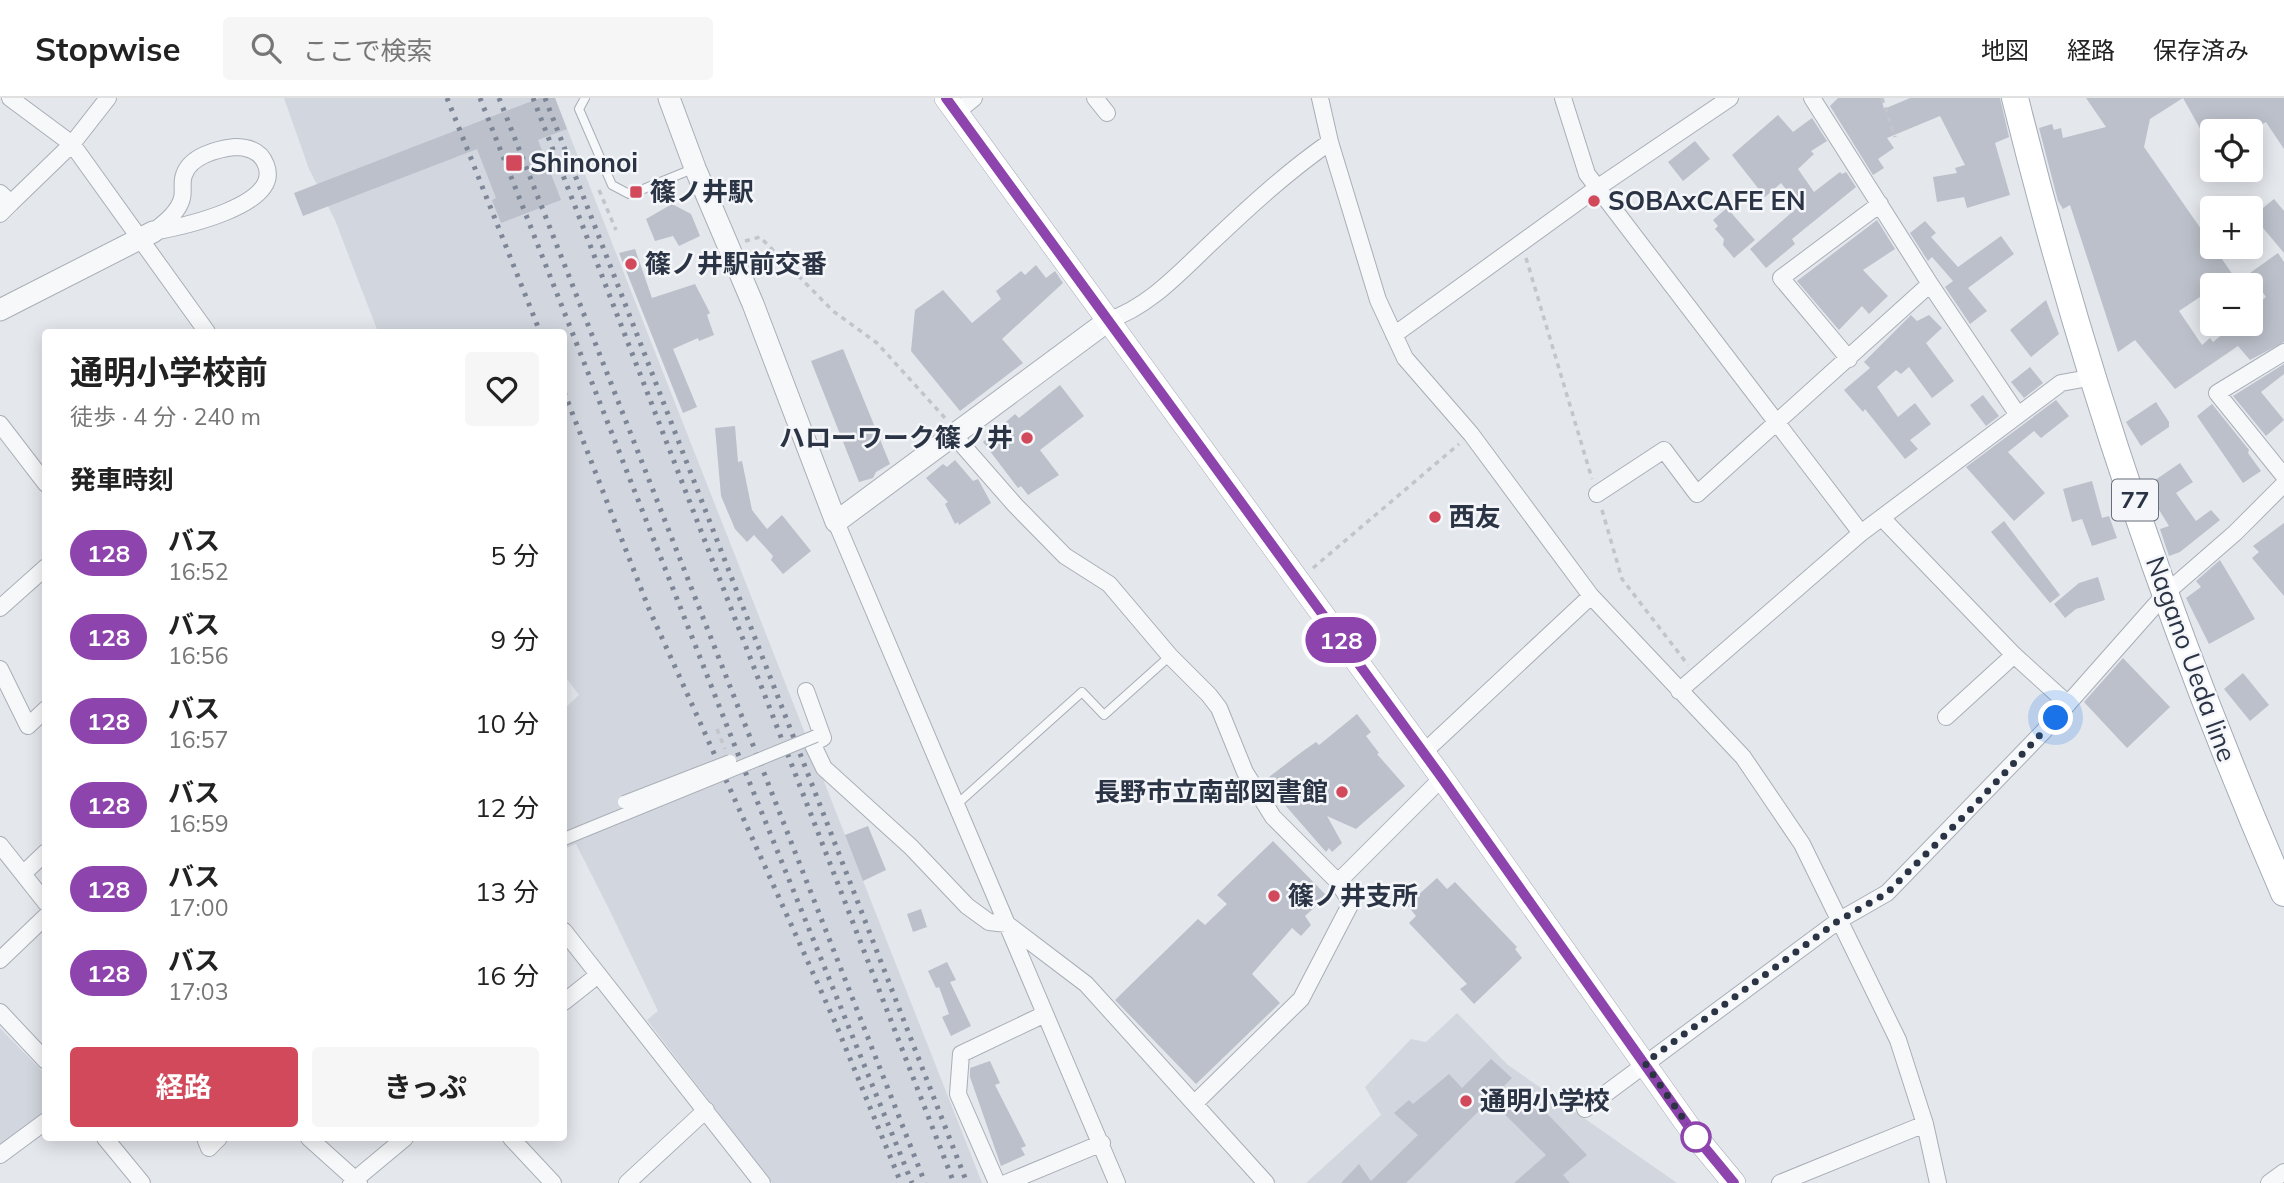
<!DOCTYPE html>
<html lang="ja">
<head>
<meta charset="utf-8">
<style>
  :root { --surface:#fff; --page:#f6f6f6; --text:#222; --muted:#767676; --line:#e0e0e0; --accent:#d1495b }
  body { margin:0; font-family:Mulish,"Noto Sans JP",sans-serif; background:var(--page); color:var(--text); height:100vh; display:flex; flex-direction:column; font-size:26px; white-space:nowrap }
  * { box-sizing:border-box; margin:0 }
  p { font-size:23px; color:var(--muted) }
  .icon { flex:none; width:38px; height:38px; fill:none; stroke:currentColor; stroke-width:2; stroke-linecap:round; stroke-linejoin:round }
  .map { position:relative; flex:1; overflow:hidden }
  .panel { position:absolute; left:42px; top:231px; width:525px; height:812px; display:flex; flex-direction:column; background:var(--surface); border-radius:7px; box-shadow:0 4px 18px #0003 }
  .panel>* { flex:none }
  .badge { padding:0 14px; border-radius:23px; font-size:24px; line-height:46px }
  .tools { position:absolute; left:2200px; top:21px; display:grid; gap:14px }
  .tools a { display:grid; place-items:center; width:63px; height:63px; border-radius:7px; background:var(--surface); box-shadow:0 4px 18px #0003; font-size:35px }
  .you { position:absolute; width:35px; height:35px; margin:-18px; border:5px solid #fff; border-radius:50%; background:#1a73e8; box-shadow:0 0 0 10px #1a73e833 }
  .map>.badge { position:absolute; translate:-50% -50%; box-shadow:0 0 0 4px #fff }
  h2 { padding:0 28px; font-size:26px; line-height:63px }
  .round { display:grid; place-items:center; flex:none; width:74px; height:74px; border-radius:7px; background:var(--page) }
  .summary { display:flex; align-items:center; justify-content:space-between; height:119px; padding:0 28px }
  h1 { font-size:33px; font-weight:700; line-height:52px }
  .action { display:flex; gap:14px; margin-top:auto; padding:14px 28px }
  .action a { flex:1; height:80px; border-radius:7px; background:var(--accent); color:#fff; font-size:28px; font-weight:700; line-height:80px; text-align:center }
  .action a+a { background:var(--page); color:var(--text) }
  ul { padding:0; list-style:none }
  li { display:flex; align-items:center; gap:21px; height:84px; padding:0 28px }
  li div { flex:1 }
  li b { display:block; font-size:26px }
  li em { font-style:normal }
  li .badge { min-width:77px; font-weight:700; text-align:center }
  header { display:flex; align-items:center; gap:42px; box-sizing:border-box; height:98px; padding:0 35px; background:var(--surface); border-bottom:2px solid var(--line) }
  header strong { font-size:33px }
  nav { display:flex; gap:38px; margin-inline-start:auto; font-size:24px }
  .search { width:490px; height:63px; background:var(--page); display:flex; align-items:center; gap:18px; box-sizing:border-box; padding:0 24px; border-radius:7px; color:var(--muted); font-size:26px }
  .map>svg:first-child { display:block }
  .built { fill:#d2d6de }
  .building { fill:#bbc0ca }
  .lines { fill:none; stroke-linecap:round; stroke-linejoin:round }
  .service-casing { stroke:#a9aeb7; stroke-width:10 }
  .minor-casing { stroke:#a9aeb7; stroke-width:18 }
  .tertiary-casing { stroke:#a9aeb7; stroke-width:23 }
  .secondary-casing { stroke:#a9aeb7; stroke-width:24 }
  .primary-casing { stroke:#a3abb8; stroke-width:28 }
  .path { stroke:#c2c5cb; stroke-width:3.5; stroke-dasharray:5 5; stroke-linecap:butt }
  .service { stroke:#f7f8fa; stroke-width:8 }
  .minor { stroke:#f7f8fa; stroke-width:16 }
  .tertiary { stroke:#f7f8fa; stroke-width:21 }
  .secondary { stroke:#fff; stroke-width:23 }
  .primary { stroke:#fff; stroke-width:26 }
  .rail { stroke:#7d8696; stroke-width:5; stroke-dasharray:3.5 7; stroke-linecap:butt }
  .pedestrian-bridge-casing { stroke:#a9aeb7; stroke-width:14; stroke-linecap:butt }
  .pedestrian-bridge { stroke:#f7f8fa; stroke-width:12 }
  .line-casing { stroke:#fff; stroke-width:16 }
  .line { stroke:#8e44ad; stroke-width:10 }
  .walk { stroke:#2b3445; stroke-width:7; stroke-dasharray:0 12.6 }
  .poi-dot { fill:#d1495b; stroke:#f4f6f9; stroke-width:2.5 }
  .stop-dot { fill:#fff; stroke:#8e44ad; stroke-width:3.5 }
  .labels { text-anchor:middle; stroke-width:5; stroke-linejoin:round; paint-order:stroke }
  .shield { fill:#f4f6f9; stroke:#676e7b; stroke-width:2 }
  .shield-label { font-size:24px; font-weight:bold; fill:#2b3445 }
  .poi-label { font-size:26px; font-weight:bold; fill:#2b3445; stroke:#f4f6f9; text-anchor:start }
  .street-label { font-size:26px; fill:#2b3445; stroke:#f4f6f9 }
</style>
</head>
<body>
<header>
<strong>Stopwise</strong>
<div class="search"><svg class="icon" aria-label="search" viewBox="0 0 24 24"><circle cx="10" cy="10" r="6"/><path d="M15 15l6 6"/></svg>ここで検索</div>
<nav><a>地図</a><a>経路</a><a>保存済み</a></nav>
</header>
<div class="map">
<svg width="2284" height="1085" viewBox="0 0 2284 1085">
  <rect width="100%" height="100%" fill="#e4e7ec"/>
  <path class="built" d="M 284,0 L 555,0 L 982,1085 L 772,1085 L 647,922 L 658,913 L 610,813 L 576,746 L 564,751 L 564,611 L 579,597 L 564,577 L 564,234 L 378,234 L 335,122 L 309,71 Z
    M 1457,915 L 1508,967 L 1677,1085 L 1306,1085 L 1381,1017 L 1365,989 L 1411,941 L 1426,944 Z
    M 0,930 L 46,977 L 45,1013 L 0,1050 Z"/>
  <path class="building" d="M 540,0 L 555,0 L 567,31 L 538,42 L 561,102 L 501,125 L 492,102 L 496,100 L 477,51 L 303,118 L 294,95 Z
    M 1838,0 L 1881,0 L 1884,11 L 1910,0 L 2000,0 L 2009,39 L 1995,45 L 2010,97 L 1967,110 L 1964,99 L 1937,104 L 1933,79 L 1957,75 L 1955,70 L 1965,67 L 1940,18 L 1887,40 L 1894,50 L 1878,61 L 1884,70 L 1873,77 L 1830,8 Z
    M 2086,0 L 2183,0 L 2150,21 L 2144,49 L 2233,177 L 2212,187 L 2212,191 L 2179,213 L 2202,247 L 2210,240 L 2213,244 L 2235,226 L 2250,226 L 2250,212 L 2266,199 L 2250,175 L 2278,155 L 2284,164 L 2284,244 L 2250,262 L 2238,248 L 2175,291 L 2135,242 L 2118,254 L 2070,107 L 2063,111 L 2058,103 L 2039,30 L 2052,26 L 2054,32 L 2061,30 L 2063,40 L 2106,29 Z
    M 2183,0 L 2284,0 L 2284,51 L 2266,24 L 2251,33 L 2212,33 L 2212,52 Z
    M 1778,17 L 1793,34 L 1812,20 L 1827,43 L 1811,53 L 1814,56 L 1798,71 L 1814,94 L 1840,74 L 1842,76 L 1846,74 L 1856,89 L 1792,141 L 1795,146 L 1766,170 L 1750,151 L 1799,108 L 1781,85 L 1765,99 L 1732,57 Z
    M 1695,43 L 1710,61 L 1683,83 L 1668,64 Z
    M 2274,101 L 2284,113 L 2284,155 L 2253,118 Z
    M 672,106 L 691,116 L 700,138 L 679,148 L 673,138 L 655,143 L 646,121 Z
    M 1727,110 L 1755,142 L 1734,160 L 1723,147 L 1724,141 L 1715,131 L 1718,128 L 1713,122 Z
    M 1877,122 L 1895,151 L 1863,172 L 1888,198 L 1869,216 L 1862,208 L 1839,232 L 1797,183 Z
    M 1925,123 L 1936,135 L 1931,139 L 1958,169 L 2001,138 L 2014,156 L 1968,190 L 1987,213 L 1970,226 L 1945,189 L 1953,183 L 1932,159 L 1928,163 L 1910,135 Z
    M 635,151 L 652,200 L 695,186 L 710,215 L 707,217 L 714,237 L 699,243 L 698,240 L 673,251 L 697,309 L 683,315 L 619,155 Z
    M 1036,167 L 1046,180 L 1055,173 L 1063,185 L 1002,241 L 1023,265 L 960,313 L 911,253 L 915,212 L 943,192 L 972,225 L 1001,201 L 996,193 L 1021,173 L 1025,177 Z
    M 2046,202 L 2059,236 L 2031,259 L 2010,232 Z
    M 1911,217 L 1917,223 L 1929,217 L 1942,230 L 1926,245 L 1954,283 L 1932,300 L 1909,269 L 1901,276 L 1896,272 L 1877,289 L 1898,319 L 1915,305 L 1931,326 L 1910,342 L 1918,351 L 1905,361 L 1865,311 L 1863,314 L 1844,292 L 1870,270 L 1864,264 Z
    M 843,251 L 890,366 L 876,374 L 873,380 L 859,384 L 811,263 Z
    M 2284,266 L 2284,276 L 2261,294 L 2284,322 L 2266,338 L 2233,298 Z
    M 2030,269 L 2043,285 L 2024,300 L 2011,284 Z
    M 1060,287 L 1084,318 L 1040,352 L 1059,377 L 1028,397 L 1021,388 L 1018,390 L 983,344 L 1015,316 L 1019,320 Z
    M 1983,297 L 1999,318 L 1986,328 L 1970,307 Z
    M 2056,302 L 2069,318 L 2041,340 L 2034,333 L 2008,354 L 2045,395 L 2014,423 L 1966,369 Z
    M 2156,304 L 2169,324 L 2169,329 L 2141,348 L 2126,324 Z
    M 2212,306 L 2249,352 L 2248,355 L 2261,373 L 2243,385 L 2197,318 Z
    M 735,328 L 738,364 L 742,363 L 752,412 L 767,431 L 782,417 L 811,453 L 783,476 L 771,462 L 773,458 L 754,437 L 747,444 L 735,431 L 721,398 L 715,330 Z
    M 955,362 L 973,383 L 978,381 L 991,405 L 959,427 L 958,424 L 955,426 L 945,406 L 948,404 L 926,380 L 943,366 L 947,369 Z
    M 2180,365 L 2193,384 L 2176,395 L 2196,423 L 2211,412 L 2220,422 L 2180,454 L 2169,458 L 2160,431 L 2169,428 L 2145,389 Z
    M 2092,383 L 2102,420 L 2109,418 L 2117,440 L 2092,448 L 2082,421 L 2072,424 L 2063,391 Z
    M 2004,423 L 2060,497 L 2050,505 L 1991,434 Z
    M 2284,425 L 2284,498 L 2252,460 L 2259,454 L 2253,448 Z
    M 2220,462 L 2255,521 L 2209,546 L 2186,500 L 2201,489 L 2196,483 Z
    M 2098,479 L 2105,502 L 2076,511 L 2065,520 L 2054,506 L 2079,485 Z
    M 2123,560 L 2170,609 L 2127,650 L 2084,604 Z
    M 2243,575 L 2269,607 L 2250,623 L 2224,591 Z
    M 1357,616 L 1371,634 L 1366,638 L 1379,655 L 1377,656 L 1405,688 L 1356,731 L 1327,718 L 1342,745 L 1332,754 L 1329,750 L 1326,754 L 1285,707 L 1288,701 L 1269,679 L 1303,653 L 1316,644 L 1319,647 Z
    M 868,728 L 886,772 L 863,783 L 845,737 Z
    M 1273,743 L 1327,798 L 1305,818 L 1311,827 L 1301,838 L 1292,830 L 1252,876 L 1280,905 L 1196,986 L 1115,902 L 1198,821 L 1205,827 L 1227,806 L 1217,797 Z
    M 1437,780 L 1447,791 L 1455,784 L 1517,849 L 1515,851 L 1522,860 L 1474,906 L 1460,891 L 1467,886 L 1409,825 L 1416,818 L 1407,807 Z
    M 921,811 L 927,829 L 913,834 L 907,816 Z
    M 947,864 L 956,882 L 950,884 L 971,928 L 951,938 L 942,919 L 949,916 L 939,889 L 936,890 L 928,873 Z
    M 1491,961 L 1512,980 L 1501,991 L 1520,1012 L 1533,1001 L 1587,1057 L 1563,1077 L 1570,1085 L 1514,1085 L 1546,1057 L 1490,1002 L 1406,1085 L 1341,1085 L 1359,1066 L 1371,1083 L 1418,1037 L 1394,1015 L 1409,1002 L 1413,1006 L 1449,976 L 1462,990 Z
    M 990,963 L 1000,985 L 995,987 L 1026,1048 L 1021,1050 L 1025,1057 L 1001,1068 L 970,979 L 970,970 Z"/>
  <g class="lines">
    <defs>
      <path id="service" d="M 585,0 L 579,11 L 612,87 L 629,96 L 636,94 L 695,70
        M 955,708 L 1082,594 L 1104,617 L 1170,558"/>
      <path id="minor" d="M 10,0 L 72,46 L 11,105
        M 108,0 L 72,46 L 207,234
        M 1095,0 L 1107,15
        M 1320,0 L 1330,44 L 1378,202 L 1405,260 L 1471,336 L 1591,498 L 1743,659 L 1802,746 L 1898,942 L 1925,1026 L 1938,1085
        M 1563,0 L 1587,76 L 1861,435
        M 1812,0 L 1930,186 L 2018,317
        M 957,14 L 974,0
        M 235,49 C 249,49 261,53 266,67 C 282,108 180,129 153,134 C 164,125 179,114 182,100 C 184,92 181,85 184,77 C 190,58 217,51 235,49 Z
        M 0,95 L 11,105 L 0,116
        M 1109,222 C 1150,208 1180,174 1211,145 C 1249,109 1287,74 1330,44
        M 1394,237 L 1597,90 L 1730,0
        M 2284,254 L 2217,295 L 2284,378
        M 1849,261 L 1781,180 L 1880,106
        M 0,326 L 46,386
        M 952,335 L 1015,407 L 1065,458 L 1109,486 L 1170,558 L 1209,597 L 1219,610 L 1245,674 L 1273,719 L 1338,784 L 1351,805 L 1301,901 L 1195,1005
        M 1597,396 L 1664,352 L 1697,396 L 1930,186
        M 1883,421 L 2014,557 L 2068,606
        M 836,424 L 1117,1085
        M 0,510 L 46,469
        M 0,571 L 28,628 L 46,611
        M 806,593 L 823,640 L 812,645 L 824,670 L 911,749 L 967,808 L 989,824 L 1007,826 L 1086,886 L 1266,1085
        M 1679,593 L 1861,435 L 2061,285 L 2094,279
        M 1946,619 L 2014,557
        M 1423,655 L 1591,498
        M 0,747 L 46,805
        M 23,776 L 46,754
        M 1338,784 L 1442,680
        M 564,833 L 762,1085
        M 0,862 L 46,818
        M 564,904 L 598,877
        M 0,914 L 46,963
        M 1585,1011 L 1838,823 L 1887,795 L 2043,634 L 2166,495 L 2235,435 L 2284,386
        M 105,1040 L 142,1085
        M 205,1040 L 209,1050 L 219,1040
        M 309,1040 L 359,1085
        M 511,1040 L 553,1085
        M 0,1057 L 46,1023
        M 351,1085 L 405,1040
        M 627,1085 L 706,1012
        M 997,1085 L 958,996 L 961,956 L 1045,916
        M 1006,1085 L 1102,1045
        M 1780,1085 L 1925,1026
        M 2269,1085 L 2284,1074"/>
      <path id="tertiary" d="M 669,0 L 695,70 L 753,206 L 836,424 L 1109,222
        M 0,212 L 153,134"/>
      <path id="secondary" d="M 946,0 L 1442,680 L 1696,1039 L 1734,1085"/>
      <path id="primary" d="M 2015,0 C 2082,271 2173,539 2284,795"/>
    </defs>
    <use href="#service" class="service-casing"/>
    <use href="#minor" class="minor-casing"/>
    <use href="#tertiary" class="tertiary-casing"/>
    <use href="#secondary" class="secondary-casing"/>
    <use href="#primary" class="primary-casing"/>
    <path class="path" d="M 1882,0 L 1895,39
      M 599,92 L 616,132
      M 745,143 L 760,139 L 833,213 L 877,245 L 945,320
      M 1526,160 L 1592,381
      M 1602,412 L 1622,481 L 1688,567
      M 1313,470 L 1459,346
      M 717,631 L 725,651"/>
    <use href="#service" class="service"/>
    <use href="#minor" class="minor"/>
    <use href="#tertiary" class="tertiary"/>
    <use href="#secondary" class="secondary"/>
    <use href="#primary" class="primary"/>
    <path class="rail" d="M 447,0 L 540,234
      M 480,0 L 738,656 L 912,1085
      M 499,0 L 925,1085
      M 533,0 L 954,1085
      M 545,0 L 967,1085
      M 564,294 L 649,511 L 835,924 L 901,1085"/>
    <defs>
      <path id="pedestrian-bridge" d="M 624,704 L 730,663
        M 564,741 L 816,638"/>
    </defs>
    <use href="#pedestrian-bridge" class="pedestrian-bridge-casing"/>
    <use href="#pedestrian-bridge" class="pedestrian-bridge"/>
  </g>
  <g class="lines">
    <defs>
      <path id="line" d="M 946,0 L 1442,680 L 1696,1039 L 1734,1085"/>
    </defs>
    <use href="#line" class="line-casing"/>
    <use href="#line" class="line"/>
    <path class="walk" d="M 1696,1039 L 1645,965 L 1838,823 L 1887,795 L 1970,712 L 2056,620"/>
  </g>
  <g class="poi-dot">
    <rect x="505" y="56" width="18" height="18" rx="3.5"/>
    <rect x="629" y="87" width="14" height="14" rx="3.5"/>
    <circle cx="1594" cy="103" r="7"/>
    <circle cx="631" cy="166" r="7"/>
    <circle cx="1027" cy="340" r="7"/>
    <circle cx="1435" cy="419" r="7"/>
    <circle cx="1342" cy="694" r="7"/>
    <circle cx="1274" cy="798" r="7"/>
    <circle cx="1466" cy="1003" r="7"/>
  </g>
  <circle class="stop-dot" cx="1696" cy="1039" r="14"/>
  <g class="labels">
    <rect class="shield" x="2112" y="381.5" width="46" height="41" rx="5"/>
    <g class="shield-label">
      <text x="2135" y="410">77</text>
    </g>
    <g class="poi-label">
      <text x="530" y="74">Shinonoi</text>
      <text x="650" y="103">篠ノ井駅</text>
      <text x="1608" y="112">SOBAxCAFE EN</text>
      <text x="645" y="175">篠ノ井駅前交番</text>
      <text x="1013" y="349" text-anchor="end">ハローワーク篠ノ井</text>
      <text x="1449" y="428">西友</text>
      <text x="1328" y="703" text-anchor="end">長野市立南部図書館</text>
      <text x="1288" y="807">篠ノ井支所</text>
      <text x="1480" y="1012">通明小学校</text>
    </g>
    <g class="street-label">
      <text transform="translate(2191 561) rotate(70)" y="9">Nagano Ueda line</text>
    </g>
  </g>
</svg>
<div class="tools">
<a><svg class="icon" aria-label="locate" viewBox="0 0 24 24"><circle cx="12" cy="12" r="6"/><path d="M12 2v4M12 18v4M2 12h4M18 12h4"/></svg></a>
<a>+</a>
<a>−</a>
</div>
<div class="you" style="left:2056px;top:620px"></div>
<b class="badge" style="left:1341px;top:542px;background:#8e44ad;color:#fff">128</b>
<section class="panel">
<div class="summary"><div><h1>通明小学校前</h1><p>徒歩 · 4 分 · 240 m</p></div><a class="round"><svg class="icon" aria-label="heart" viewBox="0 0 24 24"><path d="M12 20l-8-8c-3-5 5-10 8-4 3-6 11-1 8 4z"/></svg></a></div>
<h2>発車時刻</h2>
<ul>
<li><span class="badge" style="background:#8e44ad;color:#fff">128</span><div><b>バス</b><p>16:52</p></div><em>5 分</em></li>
<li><span class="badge" style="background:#8e44ad;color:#fff">128</span><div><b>バス</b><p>16:56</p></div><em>9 分</em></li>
<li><span class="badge" style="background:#8e44ad;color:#fff">128</span><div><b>バス</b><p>16:57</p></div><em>10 分</em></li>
<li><span class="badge" style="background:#8e44ad;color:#fff">128</span><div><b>バス</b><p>16:59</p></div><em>12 分</em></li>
<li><span class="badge" style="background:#8e44ad;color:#fff">128</span><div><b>バス</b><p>17:00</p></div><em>13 分</em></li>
<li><span class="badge" style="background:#8e44ad;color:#fff">128</span><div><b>バス</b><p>17:03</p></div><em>16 分</em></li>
</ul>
<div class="action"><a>経路</a><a>きっぷ</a></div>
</section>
</div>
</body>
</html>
